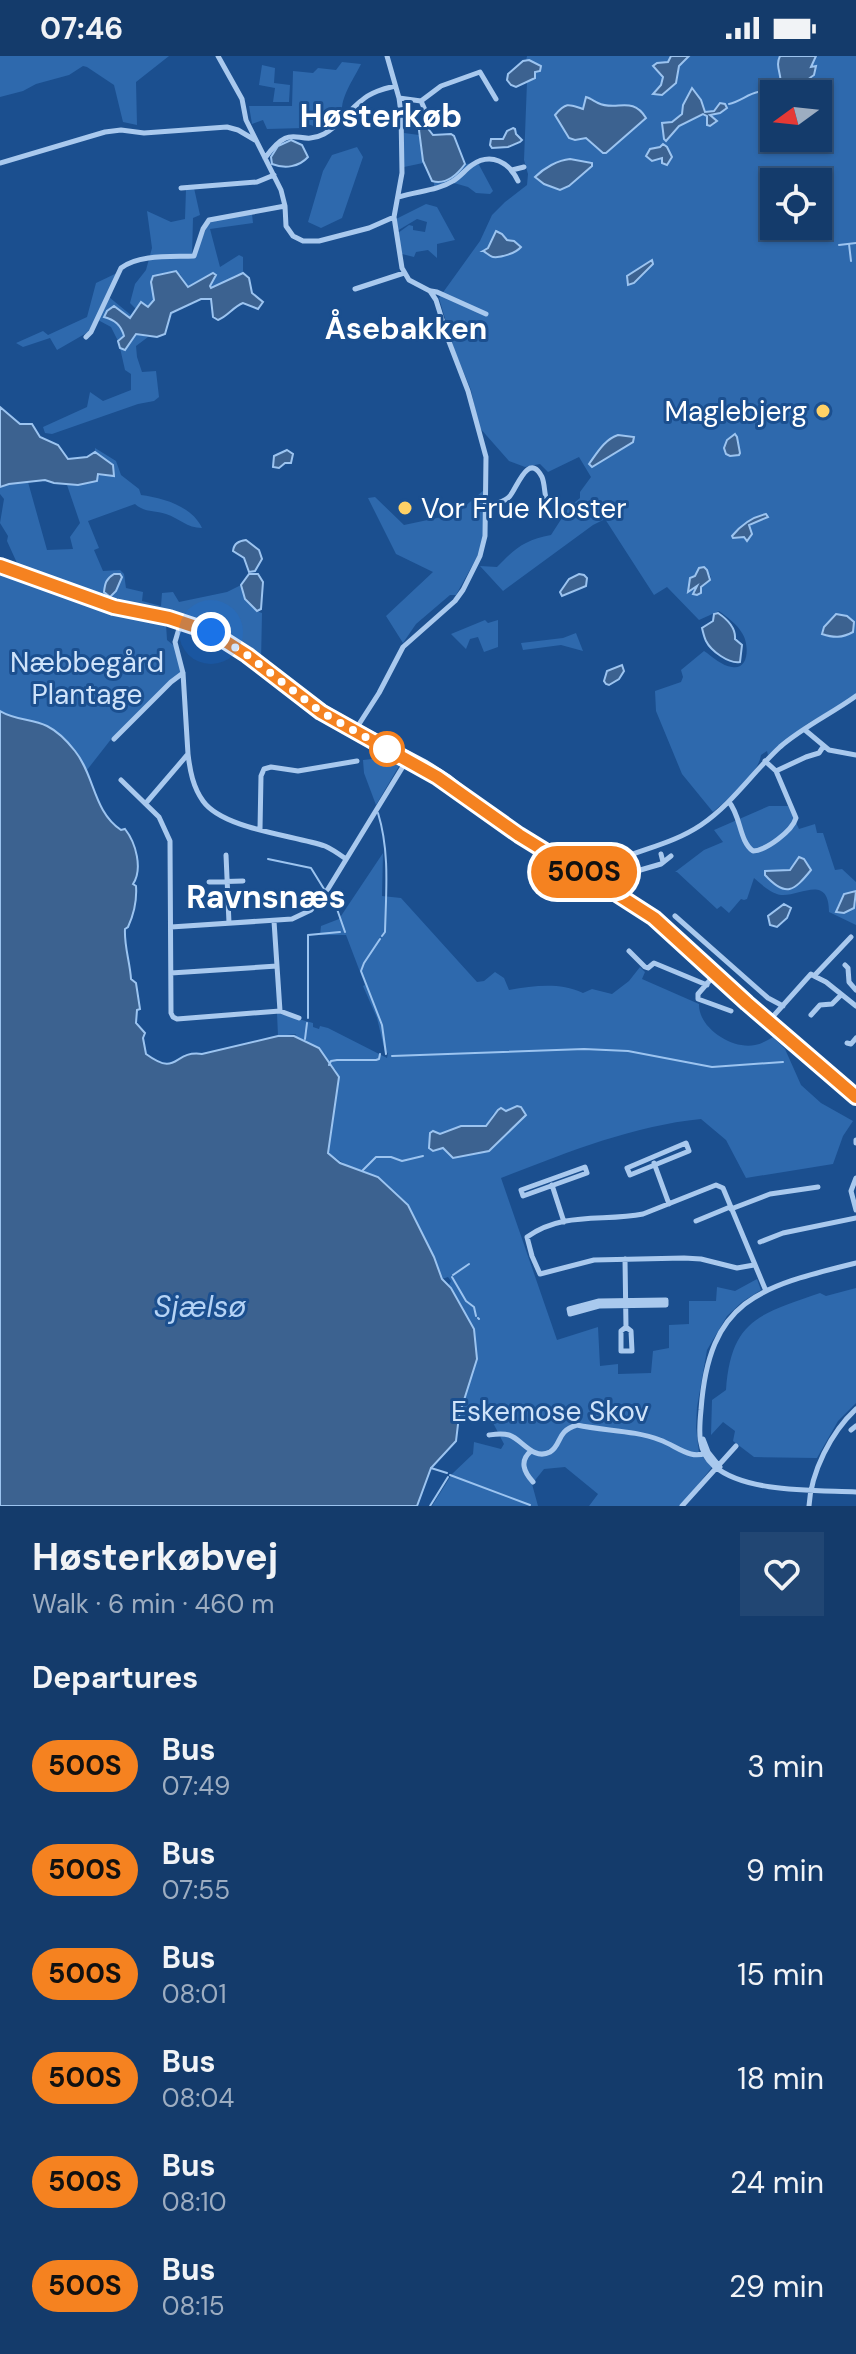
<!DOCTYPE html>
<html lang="en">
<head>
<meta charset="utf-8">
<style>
  :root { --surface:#143b6b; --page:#214673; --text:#f1f3f6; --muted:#9dadc1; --line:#33557e }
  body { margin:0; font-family:"DM Sans",sans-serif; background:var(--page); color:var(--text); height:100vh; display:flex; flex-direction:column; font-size:30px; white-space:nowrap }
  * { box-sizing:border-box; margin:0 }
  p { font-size:26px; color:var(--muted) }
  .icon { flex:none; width:44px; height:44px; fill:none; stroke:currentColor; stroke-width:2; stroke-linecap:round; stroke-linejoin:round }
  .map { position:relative; height:1450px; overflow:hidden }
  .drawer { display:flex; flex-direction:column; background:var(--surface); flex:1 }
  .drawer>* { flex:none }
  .badge { padding:0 16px; border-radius:26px; font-size:28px; line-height:52px }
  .needle { width:52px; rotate:255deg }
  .controls { position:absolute; left:760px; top:24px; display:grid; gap:16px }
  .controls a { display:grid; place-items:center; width:72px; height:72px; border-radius:0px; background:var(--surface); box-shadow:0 2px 6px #0004,0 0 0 2px var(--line); font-size:40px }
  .you { position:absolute; width:40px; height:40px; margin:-20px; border:6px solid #fff; border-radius:50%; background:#1a73e8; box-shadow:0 0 0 12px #1a73e833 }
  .map>.badge { position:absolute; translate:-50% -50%; box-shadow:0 0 0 4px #fff }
  h2 { padding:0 32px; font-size:30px; line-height:72px }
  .round { display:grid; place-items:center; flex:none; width:84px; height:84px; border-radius:0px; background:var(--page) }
  .head { display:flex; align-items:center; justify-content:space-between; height:136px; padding:0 32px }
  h1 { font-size:38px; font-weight:700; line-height:60px }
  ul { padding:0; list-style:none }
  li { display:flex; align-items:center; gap:24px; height:104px; padding:0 32px }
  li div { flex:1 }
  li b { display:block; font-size:30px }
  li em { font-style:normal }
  li .badge { min-width:88px; font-weight:700; text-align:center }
  .status { display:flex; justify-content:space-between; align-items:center; height:56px; padding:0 40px; background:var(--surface); direction:ltr }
  .status svg { height:22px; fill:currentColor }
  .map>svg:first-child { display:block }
  .green { fill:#2e69ad; fill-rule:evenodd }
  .water { fill:#3c6290; stroke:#9cc4f0; stroke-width:2 }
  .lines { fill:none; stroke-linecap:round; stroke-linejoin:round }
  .stream { stroke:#9cc4f0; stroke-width:2 }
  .minor { stroke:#a9c9ee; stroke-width:5 }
  .major { stroke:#f0f6ff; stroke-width:8 }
  .line-casing { stroke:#fff; stroke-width:18 }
  .line { stroke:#f58220; stroke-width:12 }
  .walk { stroke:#fff; stroke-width:8; stroke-dasharray:0 14.4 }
  .poi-dot { fill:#ffd166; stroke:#1b4f8f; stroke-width:3 }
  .stop-dot { fill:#fff; stroke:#f58220; stroke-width:4 }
  .labels { text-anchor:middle; stroke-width:6; stroke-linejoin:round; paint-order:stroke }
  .poi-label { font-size:28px; fill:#fff; stroke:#1b4f8f; text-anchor:end }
  .park-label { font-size:28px; fill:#cfe3fa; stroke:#1b4f8f }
  .neighbourhood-label { font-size:30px; font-weight:bold; fill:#fff; stroke:#1b4f8f }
  .water-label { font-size:30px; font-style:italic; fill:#b5d3f5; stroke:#1b4f8f }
  .quarter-label { font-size:32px; font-weight:bold; fill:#fff; stroke:#1b4f8f }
</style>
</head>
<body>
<div class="status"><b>07:46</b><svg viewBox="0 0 49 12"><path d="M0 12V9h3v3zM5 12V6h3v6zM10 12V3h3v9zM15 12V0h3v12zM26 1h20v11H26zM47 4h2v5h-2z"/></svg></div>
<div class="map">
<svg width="856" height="1450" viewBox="0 0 856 1450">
  <rect width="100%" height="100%" fill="#1b4f8f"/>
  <path class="green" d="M 0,0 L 169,0 L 136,26 L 137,69 L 123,66 L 114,29 L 87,11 L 83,10 L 69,19 L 36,28 L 23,35 L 0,41 Z
    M 527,0 L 856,0 L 856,639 L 807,668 L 768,699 L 767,695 L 761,699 C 758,719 728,743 713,756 L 682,718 L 656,655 L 655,635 L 681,626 L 683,621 L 681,614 L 704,595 C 713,601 722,610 732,611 C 750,614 749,587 742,577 C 737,568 727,561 719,555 L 699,564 L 667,531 L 654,539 L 605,463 L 593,469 L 503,535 L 480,510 L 497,511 C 515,492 525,484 551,479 L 569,451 L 580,442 L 580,436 L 591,421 L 579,401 L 548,416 L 540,408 L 525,411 L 509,405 L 479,371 L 471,334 L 454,293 L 439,242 L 480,185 L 492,159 L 505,146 L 527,129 L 528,118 L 524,104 L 527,26 L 534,22 L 534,7 L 526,5 ZM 774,38 L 818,38 L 818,82 L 774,82 ZM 591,42 C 604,54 623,46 639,52 L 644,65 L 603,97 L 586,82 L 575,83 L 556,62 L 556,57 L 569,48 L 583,53 ZM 570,103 L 590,107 L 589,112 L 556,133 L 540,125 C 549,115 556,104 570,103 ZM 774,126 L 818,126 L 818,170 L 774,170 ZM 496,175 C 506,179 508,188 511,198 L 484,197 L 483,194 L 488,192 ZM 704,511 L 711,521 L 705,529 L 694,537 L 697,532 L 694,531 L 691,521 L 695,520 L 697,514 Z
    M 342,6 L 361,8 C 354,23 338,44 343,60 L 326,74 L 304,67 L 304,72 L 267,73 L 263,64 L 252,68 L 249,50 L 292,50 L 293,15 L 313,17 L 318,12 L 336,14 Z
    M 262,9 L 275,12 L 274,27 L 290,29 L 289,46 L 273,46 L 275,32 L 259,29 Z
    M 404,77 L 419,79 L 423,107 L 404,111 Z
    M 357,91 L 363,101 L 342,162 L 321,172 L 308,166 L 323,115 L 332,99 Z
    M 478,107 L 493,135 L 490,138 L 476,137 L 468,131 L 454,127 L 434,132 L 434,127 C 447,127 458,118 465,108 Z
    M 194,132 L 200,159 L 193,162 L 192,201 L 210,165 L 252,158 L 253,167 L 210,173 L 220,211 L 239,199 L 243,201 L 243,217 L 236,219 L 215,231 L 188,231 L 180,218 L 151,226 L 155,244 L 148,251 L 141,246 L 137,254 L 130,247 L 135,228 L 146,214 L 152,192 L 147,155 L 171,166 L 185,163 L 186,133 Z
    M 426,148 L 437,151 L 455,184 L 437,188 L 437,202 L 428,194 L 416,196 L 414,201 L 402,198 L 398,177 L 409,169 L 413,170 L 413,174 L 425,176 L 427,166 L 417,163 L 397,175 L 396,163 Z
    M 117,217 L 90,275 L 57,294 L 50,282 L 23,291 L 16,287 L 43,275 L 48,279 L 87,261 L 96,227 Z
    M 109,241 L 132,260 L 130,263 L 112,263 L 121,271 L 124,280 L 118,285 L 111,271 L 98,264 Z
    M 136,278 L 148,281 L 136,290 L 137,301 L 142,316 L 156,315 L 159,341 L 154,345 L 138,348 L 52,378 L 45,377 L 43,371 L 87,351 L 90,336 L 103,345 L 131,334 L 131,318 L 125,314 L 120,292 L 125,294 Z
    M 95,392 L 116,405 L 121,419 L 139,433 L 141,439 C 163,442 192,450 202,472 C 187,472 179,462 166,458 C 154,454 145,457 135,448 L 88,465 L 99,492 L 94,494 L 103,515 L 120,514 L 124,518 L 126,532 L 143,536 L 142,545 L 161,550 L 162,537 L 173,536 L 179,546 L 227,536 L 241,529 C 243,541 251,554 262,557 L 261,606 L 204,570 L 176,560 L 111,546 L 4,509 L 5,503 L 17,507 L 7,485 L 8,480 L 0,467 L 4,443 L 0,438 L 0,431 L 9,428 L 28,426 L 47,494 L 73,493 L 70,481 L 80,467 L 67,429 L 96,425 L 100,419 L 114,420 L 112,409 L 95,396 Z
    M 484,434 L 483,490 L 456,539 L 450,539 L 416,568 L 403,587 L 386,560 L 433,516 L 396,498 L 368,442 L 375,441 L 404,469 L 456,458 Z
    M 0,515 L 116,557 L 166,568 L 167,584 L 178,593 L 184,616 L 112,682 L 87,714 C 77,697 62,675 43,669 C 28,665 14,663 0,655 Z
    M 485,564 L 488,567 L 498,564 L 498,591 L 484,596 L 478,581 L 470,583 L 466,593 L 451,578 Z
    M 576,577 L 583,595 L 561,589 L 523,594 L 521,587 L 563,582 Z
    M 383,696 L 402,705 L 376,749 L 364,717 L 363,704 L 372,703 Z
    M 769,750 L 788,750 L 799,773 L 815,768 L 817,777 L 823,777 L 835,814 L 842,813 L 856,826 L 856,835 L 844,838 L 837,851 L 854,852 L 856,847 L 856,869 L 829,856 C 829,817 799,841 781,839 C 770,837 762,829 754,822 L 747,843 L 744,844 L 741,843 L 729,857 L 721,850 L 717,853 L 677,816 L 675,816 L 704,794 L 723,786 L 714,774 Z
    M 383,797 L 382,840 L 401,842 L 477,926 L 484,925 L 495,916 L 504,922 L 509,934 C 535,930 558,926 583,937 L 592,933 L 612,938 L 629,925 L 640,911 L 645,916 L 642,923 L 699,948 C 698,972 733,994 755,989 C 761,988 768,984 773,981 L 785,993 L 801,1029 L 821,1047 L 853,1065 L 843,1080 L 833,1108 L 746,1122 L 726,1084 L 701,1063 C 631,1070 566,1097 501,1122 L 557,1284 L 598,1271 L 600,1310 L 618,1308 L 618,1318 L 651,1317 L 653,1295 L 669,1292 L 669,1269 L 689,1268 L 689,1245 L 716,1245 L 717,1231 L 735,1235 L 757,1223 L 761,1234 L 742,1246 L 727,1260 L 707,1294 L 697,1351 L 696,1371 L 699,1397 L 712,1411 L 681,1450 L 589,1450 L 598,1438 L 565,1411 L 544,1413 L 532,1428 L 538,1450 L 432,1450 L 452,1418 L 473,1398 L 474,1386 L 501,1393 L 504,1388 L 491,1363 L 459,1360 L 477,1303 L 474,1273 L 449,1229 L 451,1225 L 448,1221 L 442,1223 L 434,1201 L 408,1149 L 328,1097 L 338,1028 L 336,1014 L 329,1009 L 319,992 L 295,980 L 296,978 L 278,980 L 277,957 L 313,967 L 313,971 L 319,973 L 320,970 L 328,972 L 387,1002 L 388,997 L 385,996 L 377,962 L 363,930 L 365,929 L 346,879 L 320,879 L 321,870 L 339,863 ZM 501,1052 L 506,1055 L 512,1052 L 453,1102 L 443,1092 L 430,1092 L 431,1084 C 449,1072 465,1069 486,1071 L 493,1058 Z
    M 856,1232 L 856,1347 L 838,1365 L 817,1402 L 754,1401 L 733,1385 L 735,1375 L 723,1366 L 711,1379 L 712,1344 L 726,1334 C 731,1264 759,1258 820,1237 L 826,1240 Z"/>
  <path class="water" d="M 671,0 L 689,0 L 679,10 L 676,27 L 662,39 L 653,38 L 661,29 L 663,21 L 653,10 L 657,7 L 668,6 Z
    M 780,0 L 816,0 L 811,11 L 816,10 L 814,19 L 807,24 L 809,29 L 801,31 L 801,38 L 775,38 C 788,22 773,14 780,0 Z
    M 529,4 L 541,10 L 540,15 L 535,16 L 535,22 L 516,31 L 511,29 L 507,24 L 508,18 L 523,5 Z
    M 692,32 L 701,44 L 705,56 L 714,55 L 720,47 L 725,48 L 727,52 L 720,57 L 710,59 L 717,65 L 710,70 L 707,69 L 707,60 L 703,58 L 679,70 L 666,85 L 664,83 L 662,67 L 672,66 L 682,58 L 683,49 Z
    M 586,41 C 590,42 594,45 598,47 C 616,56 632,39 646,62 L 606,97 L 603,97 L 586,82 L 575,84 L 569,82 L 555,59 C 566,46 569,48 583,53 Z
    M 426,70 L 433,79 L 451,78 L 454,80 L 465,108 C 457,119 446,129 432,125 L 423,105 L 419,74 L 422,71 Z
    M 513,72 L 515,73 L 516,78 L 522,84 L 520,86 L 508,91 L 492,92 L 490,89 L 491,83 L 503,83 L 507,75 Z
    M 291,84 L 302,89 L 308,101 C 299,111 285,113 272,108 L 271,101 L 278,90 Z
    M 663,88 L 667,91 L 672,101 L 667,109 L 662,107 L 662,102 L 652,105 L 646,100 L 650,93 L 660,91 Z
    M 570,103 L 592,107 L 592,110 L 569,130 L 560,134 L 544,128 L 535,121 C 544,112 558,104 570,103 Z
    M 496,175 L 502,178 L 507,184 L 514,185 L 521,191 C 516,197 501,202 493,201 C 491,201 484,195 483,195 L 488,192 Z
    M 652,204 L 653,208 L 634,227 L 628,229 L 627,220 Z
    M 176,215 L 188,231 L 213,217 L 216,219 L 210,230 L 211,232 L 243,217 L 249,222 L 252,237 L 263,246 L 258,253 L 243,247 C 233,251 228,260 218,264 L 213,261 L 211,243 L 201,243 L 171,257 L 165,278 L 157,281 L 136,278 L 125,294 L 120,292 L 118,285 L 124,280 C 121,269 115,264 104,261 L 107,255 L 114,250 L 130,262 L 141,246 L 148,251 L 154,244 L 151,226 L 153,220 Z
    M 0,351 L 20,368 L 32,368 L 40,381 L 58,389 L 68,403 L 87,401 L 95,396 L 113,409 L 114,420 L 98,418 L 97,425 L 78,429 L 54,427 L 45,424 L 9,428 L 0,431 Z
    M 735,378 L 737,381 L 740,397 L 739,399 L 730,400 L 726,398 L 724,392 L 727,384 Z
    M 618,379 L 634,381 L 633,386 L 592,411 L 589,408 C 597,397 605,383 618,379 Z
    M 287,394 L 293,398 L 291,407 L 285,407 L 279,412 L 273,411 L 274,400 Z
    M 766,458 L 768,461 L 749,469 L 752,478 L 747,485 L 744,481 L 733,482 L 732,480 C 741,469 752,461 766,458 Z
    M 246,484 L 259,494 L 262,503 L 255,515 L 249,516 L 244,502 L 233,495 C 234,487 239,485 246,484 Z
    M 704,511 L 707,514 L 710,524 L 701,531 L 701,537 L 697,539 L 693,538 L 697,530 L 688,536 L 690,522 L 695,520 L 699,512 Z
    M 114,518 L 120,518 L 122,521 L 116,535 L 110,541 L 104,536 C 105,527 106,523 114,518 Z
    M 249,518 L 258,518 L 263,526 L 261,553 L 257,555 L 245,543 L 241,529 Z
    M 579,518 L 584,519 L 587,522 L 586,530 L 562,540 L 560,536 L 569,523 Z
    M 718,557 C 727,563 736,571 735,583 L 742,589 L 740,606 C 729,608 711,595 706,585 C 704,581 703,576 702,572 L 713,565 L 714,558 Z
    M 836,558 L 847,560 L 854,566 L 853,576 C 842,582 834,582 822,578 L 824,571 Z
    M 622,609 L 624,615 L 619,623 L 609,629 L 606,628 L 604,625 L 607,615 Z
    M 0,655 C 15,664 32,663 47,670 C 57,675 68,686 75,695 C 95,720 93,755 121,774 L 125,773 C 136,787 143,813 133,828 L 136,830 C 137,844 134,858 128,871 L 125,873 C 124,890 130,906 131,923 L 136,927 L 140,953 L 137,954 L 136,967 L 145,977 L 143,982 L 146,998 C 179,1022 172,994 202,998 L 278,980 L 294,980 L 319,992 L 339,1021 L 328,1097 L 340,1107 L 378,1121 L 408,1149 L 434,1201 L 442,1223 L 451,1232 L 474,1273 L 477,1303 L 459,1360 L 456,1385 L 431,1412 L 417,1450 L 0,1450 Z
    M 799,801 L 804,803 L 811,814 C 794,835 786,842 765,819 L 765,815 L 790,814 Z
    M 856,835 L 854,852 L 844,857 L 836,856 L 844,838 Z
    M 784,848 L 791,852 L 787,862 L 777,871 L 770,869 L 768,860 Z
    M 517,1050 L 521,1051 L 526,1059 L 489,1095 L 453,1102 L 443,1092 L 433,1095 L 429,1092 L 430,1077 L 433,1075 L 440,1078 L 461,1070 L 486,1070 L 498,1054 L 501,1052 L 506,1055 Z"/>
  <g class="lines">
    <path class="stream" d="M 729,48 C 744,45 758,28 771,40
      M 849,188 L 851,205
      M 839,189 L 856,187
      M 378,757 C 390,796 386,836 385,876 L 382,880
      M 268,803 L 311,812 L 324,833
      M 328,838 L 337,853 L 345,876
      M 380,883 L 364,907 L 361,915 L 382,969 L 386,998
      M 308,962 L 308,879 L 340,876
      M 305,983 L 307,967
      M 392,1000 L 584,993 L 628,995 L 712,1011 L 783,1006
      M 329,1009 L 331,1005 L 337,1004 L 376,1004 L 379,1003 L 380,998
      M 362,1115 L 376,1101 L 391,1101 L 402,1105 L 423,1100
      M 453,1219 L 469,1208
      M 452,1221 L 466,1245 L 474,1251 L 476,1260
      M 478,1262 L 479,1263
      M 431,1412 L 447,1417
      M 450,1419 L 530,1449
      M 430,1450 L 448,1421"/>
    <path class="minor" d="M 218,0 L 242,43 L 246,64 L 281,134 L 285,150 L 286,170 L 293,180 L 303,185 L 319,185 L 369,172 L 394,161
      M 399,42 L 421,45 L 425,54 L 453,70
      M 421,45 L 441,30 L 480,16 L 496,43
      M 265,102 C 293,63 297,92 324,78 C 339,70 348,55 361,45 C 371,36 383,33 395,30
      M 0,107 L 105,76 L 121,74 L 144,77 L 227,71 L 238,74 L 255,84
      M 512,114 L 524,111
      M 181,132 L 257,126 L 274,119
      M 399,141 C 417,135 437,135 453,125 C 460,121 465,114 472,109 C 491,96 509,106 518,125
      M 355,233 L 404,217
      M 431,235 L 437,236 L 486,258
      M 86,281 L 91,276 L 121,212 C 139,198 172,201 194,200 L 203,173 L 209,164 L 285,150
      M 486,450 C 494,448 503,447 509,441 C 516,435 528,394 542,421 C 545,428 544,438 547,445
      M 805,674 L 829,694 L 856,699
      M 354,676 L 379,637 L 403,591 L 455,545 L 463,534 L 480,500 L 485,480 L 486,401 L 468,335 L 448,283 L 436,244 L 430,235 L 409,224 L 402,212 L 394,161 L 402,117 L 401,57 L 399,42 L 387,0
      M 114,683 L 171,626 L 183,617
      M 188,698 C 190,715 193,731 203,745 C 223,773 292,779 325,790 C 332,793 339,798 346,803
      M 776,715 L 806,701 L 819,697 L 823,691
      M 121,724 L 159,761 L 170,785 L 171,957 L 173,961 L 177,963 L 280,955 L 299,962
      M 729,746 C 741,760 739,785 753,795 C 767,794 792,775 796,762 L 776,715 L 765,705
      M 146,747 L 188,698 L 183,617 L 175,586 L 181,566
      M 260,773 L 261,720 L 264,713 L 271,711 L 298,715 L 357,705
      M 661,798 L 663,806
      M 226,799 L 229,867
      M 595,817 C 627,794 665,793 701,769 C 732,748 752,717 780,691 C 803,671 831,658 856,640
      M 617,817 L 626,814 L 630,817 L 661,808 L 671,800
      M 209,826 L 243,825
      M 675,860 L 768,942 L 783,950
      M 274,865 L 280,955
      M 171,871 L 292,863 L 311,854 L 328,833 L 410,699
      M 629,895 L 645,911 L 648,912 L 654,907 L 707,929
      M 845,909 L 848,912 L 849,926 L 856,934
      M 718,915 L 698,938 L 698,943 L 731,955
      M 171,917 L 277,910
      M 814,920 L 826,926 L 856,950
      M 811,959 L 820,949 L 832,948 L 841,939
      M 768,966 L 811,918 L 814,920 L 851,881
      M 847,987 L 851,988 L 856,982
      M 856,1084 L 856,1087
      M 686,1087 L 689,1095 L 630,1119 L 627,1112 Z
      M 654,1107 L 669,1148
      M 585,1111 L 587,1117 L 523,1140 L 521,1134 Z
      M 856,1122 L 851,1135 L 856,1154
      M 552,1129 L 564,1166
      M 731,1153 L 770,1138 L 818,1131
      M 696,1165 L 730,1151
      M 760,1186 L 783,1177 L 856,1162
      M 625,1203 L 626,1271 L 621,1275 L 621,1295 L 632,1295 L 631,1275 L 626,1271
      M 856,1207 C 759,1231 709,1243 701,1354 C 699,1374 697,1396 714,1410 C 746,1437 815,1434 856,1436
      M 754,1209 L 737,1212 L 701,1203 L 684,1202 L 594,1204 L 540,1218 L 532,1200 L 527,1181 C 564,1155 603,1166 643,1158 L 716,1129 L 723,1132 L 766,1235
      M 666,1244 L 666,1249 L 599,1250 L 570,1258 L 569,1253 L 599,1245 Z
      M 851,1374 L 856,1370
      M 489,1379 C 496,1378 502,1377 509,1379 C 522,1383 533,1405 550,1396 C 562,1389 556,1375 577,1369 C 604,1375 634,1374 660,1384 C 677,1390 691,1405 708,1396
      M 703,1383 L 708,1396 L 720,1411
      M 531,1395 C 519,1405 524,1416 533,1426
      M 682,1450 L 736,1390
      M 809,1450 C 811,1416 831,1376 856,1353"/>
    <path class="major" d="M 0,510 L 114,551 L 169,562 L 211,576 L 226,584 L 286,628 L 341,663 L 426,708 L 448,722 L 491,757
      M 486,754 L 584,821
      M584 823a7 7 0 1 1 14 0a7 7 0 1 1-14 0Z
      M 598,825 L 672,874 L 835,1020 L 843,1029
      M 839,1026 L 856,1041"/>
  </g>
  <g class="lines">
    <defs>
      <path id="line" d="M 0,510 L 114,551 L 169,562 L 211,576 L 247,599 L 321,656 L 437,721 L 519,779 L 571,811 L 587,818 L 595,817 L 598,825 L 612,835 L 654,862 L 747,947 L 856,1041"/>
    </defs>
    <use href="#line" class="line-casing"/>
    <use href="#line" class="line"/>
    <path class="walk" d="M 211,576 L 247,599 L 321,656 L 387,693"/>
  </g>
  <g class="poi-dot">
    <circle cx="823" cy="355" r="8"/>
    <circle cx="405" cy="452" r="8"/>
  </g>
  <circle class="stop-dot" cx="387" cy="693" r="16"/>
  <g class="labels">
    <g class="poi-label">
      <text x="807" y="365">Maglebjerg</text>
      <text x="421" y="462" text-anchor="start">Vor Frue Kloster</text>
    </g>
    <g class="park-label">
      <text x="87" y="616">Næbbegård<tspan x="87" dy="32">Plantage</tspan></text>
      <text x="550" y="1365">Eskemose Skov</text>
    </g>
    <g class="neighbourhood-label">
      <text x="406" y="283">Åsebakken</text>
    </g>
    <g class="water-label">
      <text x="200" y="1261">Sjælsø</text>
    </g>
    <g class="quarter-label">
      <text x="381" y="71">Høsterkøb</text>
      <text x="266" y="852">Ravnsnæs</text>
    </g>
  </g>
</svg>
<div class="controls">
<a><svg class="needle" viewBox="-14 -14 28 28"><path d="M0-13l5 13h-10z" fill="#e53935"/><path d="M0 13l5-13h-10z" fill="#9dadc1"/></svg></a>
<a><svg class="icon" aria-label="locate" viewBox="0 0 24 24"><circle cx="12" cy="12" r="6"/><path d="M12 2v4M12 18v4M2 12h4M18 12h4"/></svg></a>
</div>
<div class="you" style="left:211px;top:576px"></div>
<b class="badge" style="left:584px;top:816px;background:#f58220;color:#111">500S</b>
</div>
<section class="drawer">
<div class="head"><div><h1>Høsterkøbvej</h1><p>Walk · 6 min · 460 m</p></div><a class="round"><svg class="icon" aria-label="heart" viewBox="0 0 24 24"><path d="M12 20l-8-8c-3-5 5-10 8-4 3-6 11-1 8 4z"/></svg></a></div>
<h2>Departures</h2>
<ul>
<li><span class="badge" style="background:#f58220;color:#111">500S</span><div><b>Bus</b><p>07:49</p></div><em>3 min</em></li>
<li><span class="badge" style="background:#f58220;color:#111">500S</span><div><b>Bus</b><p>07:55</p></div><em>9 min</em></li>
<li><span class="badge" style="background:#f58220;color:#111">500S</span><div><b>Bus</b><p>08:01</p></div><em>15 min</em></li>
<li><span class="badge" style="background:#f58220;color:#111">500S</span><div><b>Bus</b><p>08:04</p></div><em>18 min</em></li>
<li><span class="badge" style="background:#f58220;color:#111">500S</span><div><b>Bus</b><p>08:10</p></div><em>24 min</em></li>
<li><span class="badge" style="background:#f58220;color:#111">500S</span><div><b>Bus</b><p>08:15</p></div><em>29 min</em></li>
</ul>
</section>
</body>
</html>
